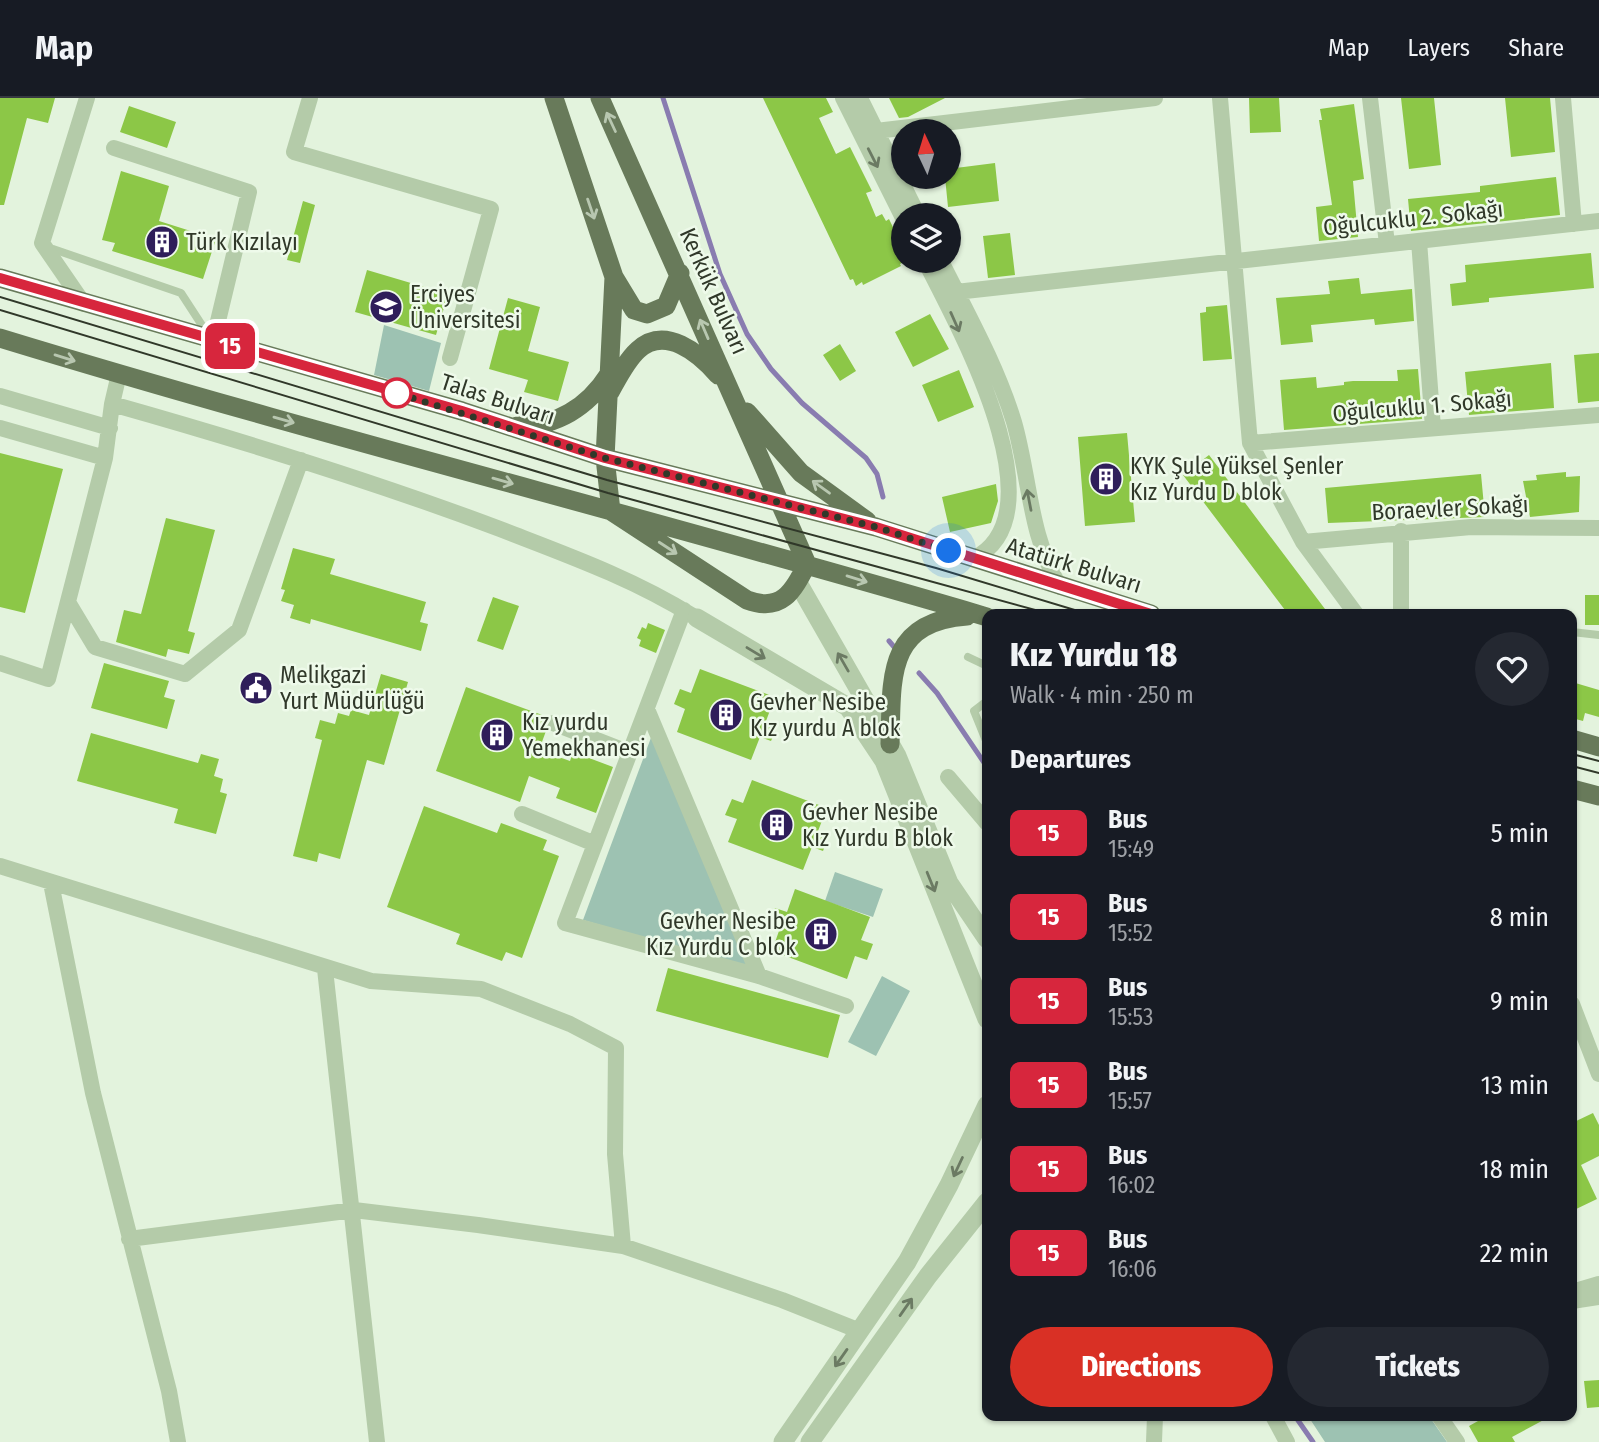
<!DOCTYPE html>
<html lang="en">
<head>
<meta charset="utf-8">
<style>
  :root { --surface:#171b24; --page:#242831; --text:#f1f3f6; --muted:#9ea1a6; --line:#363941; --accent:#d93025 }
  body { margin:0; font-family:"Fira Sans Condensed",sans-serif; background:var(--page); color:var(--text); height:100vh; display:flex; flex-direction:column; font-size:26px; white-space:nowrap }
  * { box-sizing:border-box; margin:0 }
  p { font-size:23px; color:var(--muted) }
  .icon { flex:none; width:38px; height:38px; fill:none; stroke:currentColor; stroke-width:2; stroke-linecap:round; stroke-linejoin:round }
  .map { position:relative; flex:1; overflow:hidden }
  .side { position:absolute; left:982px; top:511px; width:595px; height:812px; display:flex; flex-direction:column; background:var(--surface); border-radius:14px; box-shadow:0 2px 5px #0004 }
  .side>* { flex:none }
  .badge { padding:0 14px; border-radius:10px; font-size:24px; line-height:46px }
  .needle { width:46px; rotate:356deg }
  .controls { position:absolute; left:891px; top:21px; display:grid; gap:14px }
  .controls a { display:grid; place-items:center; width:70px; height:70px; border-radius:50%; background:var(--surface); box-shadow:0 2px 5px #0004; font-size:35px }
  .you { position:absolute; width:35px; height:35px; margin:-18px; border:5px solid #fff; border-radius:50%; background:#1a73e8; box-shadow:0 0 0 10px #1a73e833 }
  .map>.badge { position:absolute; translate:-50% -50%; box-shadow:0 0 0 4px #fff }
  h2 { padding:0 28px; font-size:26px; line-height:63px }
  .round { display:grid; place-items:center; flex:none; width:74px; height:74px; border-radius:37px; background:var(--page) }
  .summary { display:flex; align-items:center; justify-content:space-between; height:119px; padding:0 28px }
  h1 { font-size:33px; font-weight:800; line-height:52px }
  .button { display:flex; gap:14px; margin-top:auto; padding:14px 28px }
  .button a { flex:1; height:80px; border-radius:42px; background:var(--accent); color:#fff; font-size:28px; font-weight:800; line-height:80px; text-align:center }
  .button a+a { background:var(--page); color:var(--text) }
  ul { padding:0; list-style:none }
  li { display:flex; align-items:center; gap:21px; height:84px; padding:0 28px }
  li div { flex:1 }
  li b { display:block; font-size:26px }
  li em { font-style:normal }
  li .badge { min-width:77px; font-weight:700; text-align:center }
  header { display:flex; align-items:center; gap:42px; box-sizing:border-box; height:98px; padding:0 35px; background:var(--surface); border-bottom:2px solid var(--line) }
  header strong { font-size:33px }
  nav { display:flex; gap:38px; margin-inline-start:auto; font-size:24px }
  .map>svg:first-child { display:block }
  .green { fill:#9dc2b2 }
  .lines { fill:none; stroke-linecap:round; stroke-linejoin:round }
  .stream { stroke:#897cb0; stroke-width:5 }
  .building { fill:#8cc747 }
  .service { stroke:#b4cba9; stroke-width:8 }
  .minor { stroke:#b4cba9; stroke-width:16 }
  .tertiary { stroke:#b4cba9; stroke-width:19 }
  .primary { stroke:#687a5a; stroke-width:19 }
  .tram { stroke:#303829; stroke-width:2 }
  .oneway { stroke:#b8c7b0 }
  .oneway2 { stroke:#6b7a63 }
  .line-casing { stroke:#fff; stroke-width:16 }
  .line { stroke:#d7263d; stroke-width:10 }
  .walk { stroke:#303829; stroke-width:7; stroke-dasharray:0 12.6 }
  .stop-dot { fill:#fff; stroke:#d7263d; stroke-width:3.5 }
  .labels { text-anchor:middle; stroke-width:5; stroke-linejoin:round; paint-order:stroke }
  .street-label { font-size:23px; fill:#303829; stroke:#eefaea }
  .poi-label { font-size:23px; fill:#303829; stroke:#eefaea; text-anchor:start }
</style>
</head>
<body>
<header>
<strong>Map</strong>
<nav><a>Map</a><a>Layers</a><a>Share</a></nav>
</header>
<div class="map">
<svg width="1599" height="1344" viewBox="0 0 1599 1344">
  <rect width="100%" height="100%" fill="#e3f3dd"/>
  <path class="green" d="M 384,227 L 441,245 L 429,293 L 374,277 Z
    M 652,637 L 754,872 L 583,822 Z
    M 835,774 L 883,791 L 873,819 L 825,803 Z
    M 882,878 L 910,893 L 876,958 L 848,944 Z
    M 1308,1318 L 1429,1318 L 1447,1344 L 1325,1344 Z"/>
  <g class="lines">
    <path class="stream" d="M 663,0 L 720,176 L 747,236 L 771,271 L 802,305 L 866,360 L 877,376 L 883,399
      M 889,543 L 895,550
      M 919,575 L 937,595 L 987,669
      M 1295,1318 L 1313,1344"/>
  </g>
  <path class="building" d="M 0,0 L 55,0 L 48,25 L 27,20 L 4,107 L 0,107 Z
    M 763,0 L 826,0 L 833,14 L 819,20 L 836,56 L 850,49 L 872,93 L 866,95 L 876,119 L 882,116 L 886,123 L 889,121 L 903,150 L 903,163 L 906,163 L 900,166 L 901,168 L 863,187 L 862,184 L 856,188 L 853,181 L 850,182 Z
    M 889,0 L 945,0 L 908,19 L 899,20 Z
    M 1249,0 L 1279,0 L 1281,34 L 1250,35 Z
    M 1401,0 L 1434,0 L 1441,67 L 1409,71 Z
    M 1505,0 L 1550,0 L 1555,54 L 1511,59 Z
    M 1354,6 L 1364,81 L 1353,83 L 1358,139 L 1319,143 L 1316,109 L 1332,107 L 1319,22 L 1322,22 L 1320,11 Z
    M 129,8 L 176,24 L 167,50 L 120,34 Z
    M 995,65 L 999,103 L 948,109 L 945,79 L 948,79 L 948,71 Z
    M 121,73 L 169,88 L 159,123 L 216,141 L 203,181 L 112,153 L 115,145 L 102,142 Z
    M 1556,79 L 1560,117 L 1411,133 L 1408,101 L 1480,94 L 1480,88 Z
    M 303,103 L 315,107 L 300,165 L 287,162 Z
    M 1010,135 L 1015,177 L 988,180 L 983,138 Z
    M 1591,155 L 1594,190 L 1489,200 L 1489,204 L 1452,208 L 1450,186 L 1466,184 L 1465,167 Z
    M 367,172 L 448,196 L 436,237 L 355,214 Z
    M 1359,180 L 1361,196 L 1412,191 L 1414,223 L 1375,227 L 1374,221 L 1311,227 L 1313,244 L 1281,247 L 1276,200 L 1330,196 L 1328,183 Z
    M 508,200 L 540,209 L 528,253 L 569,264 L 558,303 L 524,294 L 528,282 L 489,271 Z
    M 1227,207 L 1232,261 L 1203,263 L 1200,215 L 1206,214 L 1206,209 Z
    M 930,216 L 949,251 L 913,269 L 895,234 Z
    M 840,246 L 856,273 L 840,283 L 823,257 Z
    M 1599,255 L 1599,303 L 1578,305 L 1574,257 Z
    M 1551,265 L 1554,310 L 1469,317 L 1465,274 Z
    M 1418,271 L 1422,321 L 1284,332 L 1280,282 L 1316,279 L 1317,290 L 1344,287 L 1344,284 L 1353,283 L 1398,283 L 1397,272 Z
    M 959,272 L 974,309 L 938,324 L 922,287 Z
    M 1127,335 L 1135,424 L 1085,428 L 1078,339 Z
    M 0,355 L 63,371 L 25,515 L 0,509 Z
    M 1209,357 L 1325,511 L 1318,516 L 1288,516 L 1183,377 Z
    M 1566,374 L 1566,379 L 1580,378 L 1579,414 L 1530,419 L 1523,383 L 1537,382 L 1536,377 Z
    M 1481,376 L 1485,419 L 1328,425 L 1325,390 Z
    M 996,386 L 998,403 L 991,425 L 950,434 L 942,399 Z
    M 166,420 L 215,432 L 188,533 L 195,535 L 189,556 L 168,551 L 166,559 L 116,544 L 124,512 L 141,516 Z
    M 293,450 L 335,461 L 330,476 L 426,504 L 420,524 L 428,526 L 421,553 L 311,521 L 310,526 L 290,520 L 294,507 L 281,503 L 285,492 L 281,491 Z
    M 1585,497 L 1599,497 L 1599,527 L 1585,527 Z
    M 493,499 L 519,508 L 503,552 L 477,543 Z
    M 648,525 L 665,532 L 656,555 L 639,548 L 641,542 L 637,540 L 642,529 L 646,531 Z
    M 104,565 L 169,583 L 164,599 L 175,602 L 167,631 L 91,610 Z
    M 700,571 L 775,599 L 766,623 L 778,627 L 771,643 L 760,639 L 751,662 L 677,634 L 685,611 L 674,606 L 680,591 L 691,595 Z
    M 381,576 L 408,584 L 384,667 L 367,662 L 340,761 L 319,755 L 317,764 L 293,758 L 322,642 L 315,640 L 320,622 L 335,626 L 338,615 L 349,618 L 351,612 L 369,617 Z
    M 1572,584 L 1599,592 L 1599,619 L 1585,615 L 1583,623 L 1572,620 Z
    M 466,589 L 545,618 L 543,626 L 546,633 L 539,652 L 570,663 L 573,654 L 613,669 L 596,715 L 556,700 L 560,690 L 529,678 L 520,704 L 436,673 Z
    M 91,635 L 198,665 L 201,656 L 219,661 L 214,678 L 223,681 L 220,694 L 227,696 L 216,736 L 174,725 L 178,711 L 77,683 Z
    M 752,682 L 827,710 L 818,733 L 829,737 L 823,753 L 812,749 L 803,772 L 728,744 L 737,721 L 725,717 L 732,701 L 743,705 Z
    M 424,708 L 497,735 L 501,725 L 547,742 L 543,752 L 559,758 L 522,860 L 506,854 L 502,863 L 456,846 L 460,836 L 387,809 Z
    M 795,791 L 870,819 L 861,842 L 873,846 L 867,862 L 855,858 L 847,881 L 772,853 L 780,830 L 769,826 L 775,810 L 787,814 Z
    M 668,870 L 840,917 L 828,960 L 656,913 Z
    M 1593,1015 L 1599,1027 L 1599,1058 L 1581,1067 L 1597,1101 L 1572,1113 L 1572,1025 Z
    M 1599,1282 L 1599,1309 L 1587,1310 L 1584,1283 Z
    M 1487,1318 L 1551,1318 L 1512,1339 L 1515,1344 L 1478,1344 L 1469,1328 Z"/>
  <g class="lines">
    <path class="service" d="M 53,151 L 181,195 L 207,235
      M 1572,534 L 1599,537
      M 968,559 L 987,568
      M 987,603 L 974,613 L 987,645"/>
    <path class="minor" d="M 310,0 L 294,54 L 491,111 L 450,260
      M 843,0 L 903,120
      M 860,0 L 918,117
      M 1220,0 L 1250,345 L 1303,444 L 1356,516
      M 1370,0 L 1387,146
      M 1563,0 L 1574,126
      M 876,33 L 1155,0
      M 114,50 L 249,94 L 213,244
      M 1419,143 L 1433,330
      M 925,163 C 956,225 1064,416 973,461
      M 941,163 C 967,215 997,268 1014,324 C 1030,380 1029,437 1060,489
      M 956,194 L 1599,123
      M 84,206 L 42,145 L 87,0
      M 0,298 L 110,330
      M 112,306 C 243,343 373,383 500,431 C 567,457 632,480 693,518
      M 0,330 L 105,360
      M 1250,345 L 1599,317
      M 1303,444 L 1471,429 L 1599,430
      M 68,504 L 95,549 L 185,576 L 239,532 L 301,362
      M 684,512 L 565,825 L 759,878 L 846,908
      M 1401,516 L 1401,433
      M 0,565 L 48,581 L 105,360 L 112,306 L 119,276
      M 647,611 L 759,878
      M 553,625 L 630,655
      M 948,679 L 987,725
      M 522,716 L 595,746
      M 0,768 L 371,883 L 481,891 L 570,926 L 616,950 L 615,1056 L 623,1148
      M 51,785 L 93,995 L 169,1293 L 178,1344
      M 325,871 L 377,1344
      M 1572,906 L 1599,976
      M 129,1141 L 354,1112 L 478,1127 L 623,1148 L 782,1202 L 860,1233
      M 1572,1194 L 1599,1186
      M 1572,1203 L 1599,1199
      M 1273,1318 L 1287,1344
      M 1439,1318 L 1457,1344
      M 1154,1344 L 1155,1318"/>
    <path class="tertiary" d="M 798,485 L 897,658 L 949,785 L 987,841
      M 697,520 L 848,609 L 884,663 L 987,921
      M 783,1344 L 907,1164 L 949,1087 L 987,1007
      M 810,1344 L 928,1178 L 987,1104"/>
    <path class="primary" d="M 554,0 L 614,179 L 605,360 L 611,413 L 747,502 C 782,515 793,493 807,466 L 600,0
      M 614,179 L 634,212 L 647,216 L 666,208 L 680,175
      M 0,180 L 462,313 L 605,360 L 876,429 L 1151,516
      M 0,240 C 327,340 659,422 987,519
      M 610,294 C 618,280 626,263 638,252 C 665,227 699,255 718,277
      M 747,314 L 801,375 L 867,423
      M 517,328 C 556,329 588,309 609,276
      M 1572,641 L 1599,649
      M 890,646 C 892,581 885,524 967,518
      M 1572,691 L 1599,698"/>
    <path class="tram" d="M 0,199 L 607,382 L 936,470 L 1088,516
      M 0,212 L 608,395 L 1050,516
      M 1572,656 L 1599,663
      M 1572,668 L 1599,675"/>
  </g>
  <defs><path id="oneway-shaft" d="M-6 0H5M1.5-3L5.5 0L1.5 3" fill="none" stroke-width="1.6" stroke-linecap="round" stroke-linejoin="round" transform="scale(1.75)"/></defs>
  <g class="oneway">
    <use href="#oneway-shaft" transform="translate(611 24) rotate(-115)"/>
    <use href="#oneway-shaft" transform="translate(591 111) rotate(71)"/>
    <use href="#oneway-shaft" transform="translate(704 231) rotate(-113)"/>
    <use href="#oneway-shaft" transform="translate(65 260) rotate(17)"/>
    <use href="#oneway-shaft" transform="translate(284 322) rotate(16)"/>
    <use href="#oneway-shaft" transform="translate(503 383) rotate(16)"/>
    <use href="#oneway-shaft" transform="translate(821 389) rotate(-144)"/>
    <use href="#oneway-shaft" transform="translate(668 450) rotate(33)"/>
    <use href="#oneway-shaft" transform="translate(857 481) rotate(17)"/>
  </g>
  <g class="oneway2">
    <use href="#oneway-shaft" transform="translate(873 60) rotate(63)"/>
    <use href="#oneway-shaft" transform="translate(955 224) rotate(66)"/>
    <use href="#oneway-shaft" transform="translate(1029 402) rotate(-101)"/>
    <use href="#oneway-shaft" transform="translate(756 555) rotate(31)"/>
    <use href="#oneway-shaft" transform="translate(843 564) rotate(-120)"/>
    <use href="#oneway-shaft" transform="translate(931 784) rotate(68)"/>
    <use href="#oneway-shaft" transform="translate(958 1069) rotate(115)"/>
    <use href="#oneway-shaft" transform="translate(906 1209) rotate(-55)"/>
    <use href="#oneway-shaft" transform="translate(841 1260) rotate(125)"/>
  </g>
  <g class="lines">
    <defs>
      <path id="line" d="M 0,180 L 462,313 L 605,360 L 876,429 L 1151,516"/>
    </defs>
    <use href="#line" class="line-casing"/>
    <use href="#line" class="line"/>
    <path class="walk" d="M 397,295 L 387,292 L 605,360 L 876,429 L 949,453"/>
  </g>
  <defs>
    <symbol id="building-disc" viewBox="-11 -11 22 22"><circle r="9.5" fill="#2f1e5a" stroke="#eefaea"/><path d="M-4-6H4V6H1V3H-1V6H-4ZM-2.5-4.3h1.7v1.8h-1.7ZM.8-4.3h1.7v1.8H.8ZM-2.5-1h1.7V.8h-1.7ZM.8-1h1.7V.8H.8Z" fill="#fff"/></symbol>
    <symbol id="university-disc" viewBox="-11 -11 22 22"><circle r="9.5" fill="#2f1e5a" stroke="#eefaea"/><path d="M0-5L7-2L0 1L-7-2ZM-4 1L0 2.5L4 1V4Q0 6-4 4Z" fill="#fff"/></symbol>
    <symbol id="civic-disc" viewBox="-11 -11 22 22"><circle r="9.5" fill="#2f1e5a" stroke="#eefaea"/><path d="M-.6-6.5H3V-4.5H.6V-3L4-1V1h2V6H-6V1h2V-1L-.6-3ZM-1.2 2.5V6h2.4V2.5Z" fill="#fff"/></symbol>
  </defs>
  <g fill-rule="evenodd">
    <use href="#building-disc" x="143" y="125" width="38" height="38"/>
    <use href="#university-disc" x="367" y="190" width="38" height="38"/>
    <use href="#building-disc" x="1087" y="362" width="38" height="38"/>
    <use href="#civic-disc" x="237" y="571" width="38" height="38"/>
    <use href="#building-disc" x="707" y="598" width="38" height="38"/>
    <use href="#building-disc" x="478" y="618" width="38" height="38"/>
    <use href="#building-disc" x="758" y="708" width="38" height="38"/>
    <use href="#building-disc" x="802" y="817" width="38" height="38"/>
  </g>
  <circle class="stop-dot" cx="397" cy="295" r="14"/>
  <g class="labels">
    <g class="street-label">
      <text transform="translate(1413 120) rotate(-6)" y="8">Oğulcuklu 2. Sokağı</text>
      <text transform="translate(714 193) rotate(66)" y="8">Kerkük Bulvarı</text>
      <text transform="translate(498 301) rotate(18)" y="8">Talas Bulvarı</text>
      <text transform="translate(1422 308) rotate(-5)" y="8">Oğulcuklu 1. Sokağı</text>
      <text transform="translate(1450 410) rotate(-3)" y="8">Boraevler Sokağı</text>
      <text transform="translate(1074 467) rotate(17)" y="8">Atatürk Bulvarı</text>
    </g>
    <g class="poi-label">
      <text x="186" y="152">Türk Kızılayı</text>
      <text x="410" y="204">Erciyes<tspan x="410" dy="26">Üniversitesi</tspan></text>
      <text x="1130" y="376">KYK Şule Yüksel Şenler<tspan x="1130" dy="26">Kız Yurdu D blok</tspan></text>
      <text x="280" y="585">Melikgazi<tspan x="280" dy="26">Yurt Müdürlüğü</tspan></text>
      <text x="750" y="612">Gevher Nesibe<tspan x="750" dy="26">Kız yurdu A blok</tspan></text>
      <text x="522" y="632">Kız yurdu<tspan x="522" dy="26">Yemekhanesi</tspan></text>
      <text x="802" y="722">Gevher Nesibe<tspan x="802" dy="26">Kız Yurdu B blok</tspan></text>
      <text x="796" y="831" text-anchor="end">Gevher Nesibe<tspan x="796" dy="26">Kız Yurdu C blok</tspan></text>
    </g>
  </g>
</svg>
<div class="controls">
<a><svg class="needle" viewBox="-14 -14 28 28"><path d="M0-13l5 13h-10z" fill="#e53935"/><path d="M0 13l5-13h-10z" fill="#9ea1a6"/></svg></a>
<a><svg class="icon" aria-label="layers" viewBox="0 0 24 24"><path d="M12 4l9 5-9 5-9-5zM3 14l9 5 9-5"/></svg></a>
</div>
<div class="you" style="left:949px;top:453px"></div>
<b class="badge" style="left:230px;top:248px;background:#d7263d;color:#fff">15</b>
<section class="side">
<div class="summary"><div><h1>Kız Yurdu 18</h1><p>Walk · 4 min · 250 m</p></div><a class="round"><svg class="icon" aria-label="heart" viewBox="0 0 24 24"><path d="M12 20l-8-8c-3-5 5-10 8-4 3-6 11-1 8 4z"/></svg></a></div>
<h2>Departures</h2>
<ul>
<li><span class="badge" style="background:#d7263d;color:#fff">15</span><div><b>Bus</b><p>15:49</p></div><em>5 min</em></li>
<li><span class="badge" style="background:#d7263d;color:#fff">15</span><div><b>Bus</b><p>15:52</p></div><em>8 min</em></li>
<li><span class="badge" style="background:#d7263d;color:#fff">15</span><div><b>Bus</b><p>15:53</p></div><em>9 min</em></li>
<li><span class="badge" style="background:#d7263d;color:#fff">15</span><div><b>Bus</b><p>15:57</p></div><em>13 min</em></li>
<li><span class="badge" style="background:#d7263d;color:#fff">15</span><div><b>Bus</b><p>16:02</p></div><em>18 min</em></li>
<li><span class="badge" style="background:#d7263d;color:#fff">15</span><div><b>Bus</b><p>16:06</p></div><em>22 min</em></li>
</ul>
<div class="button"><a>Directions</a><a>Tickets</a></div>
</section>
</div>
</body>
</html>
